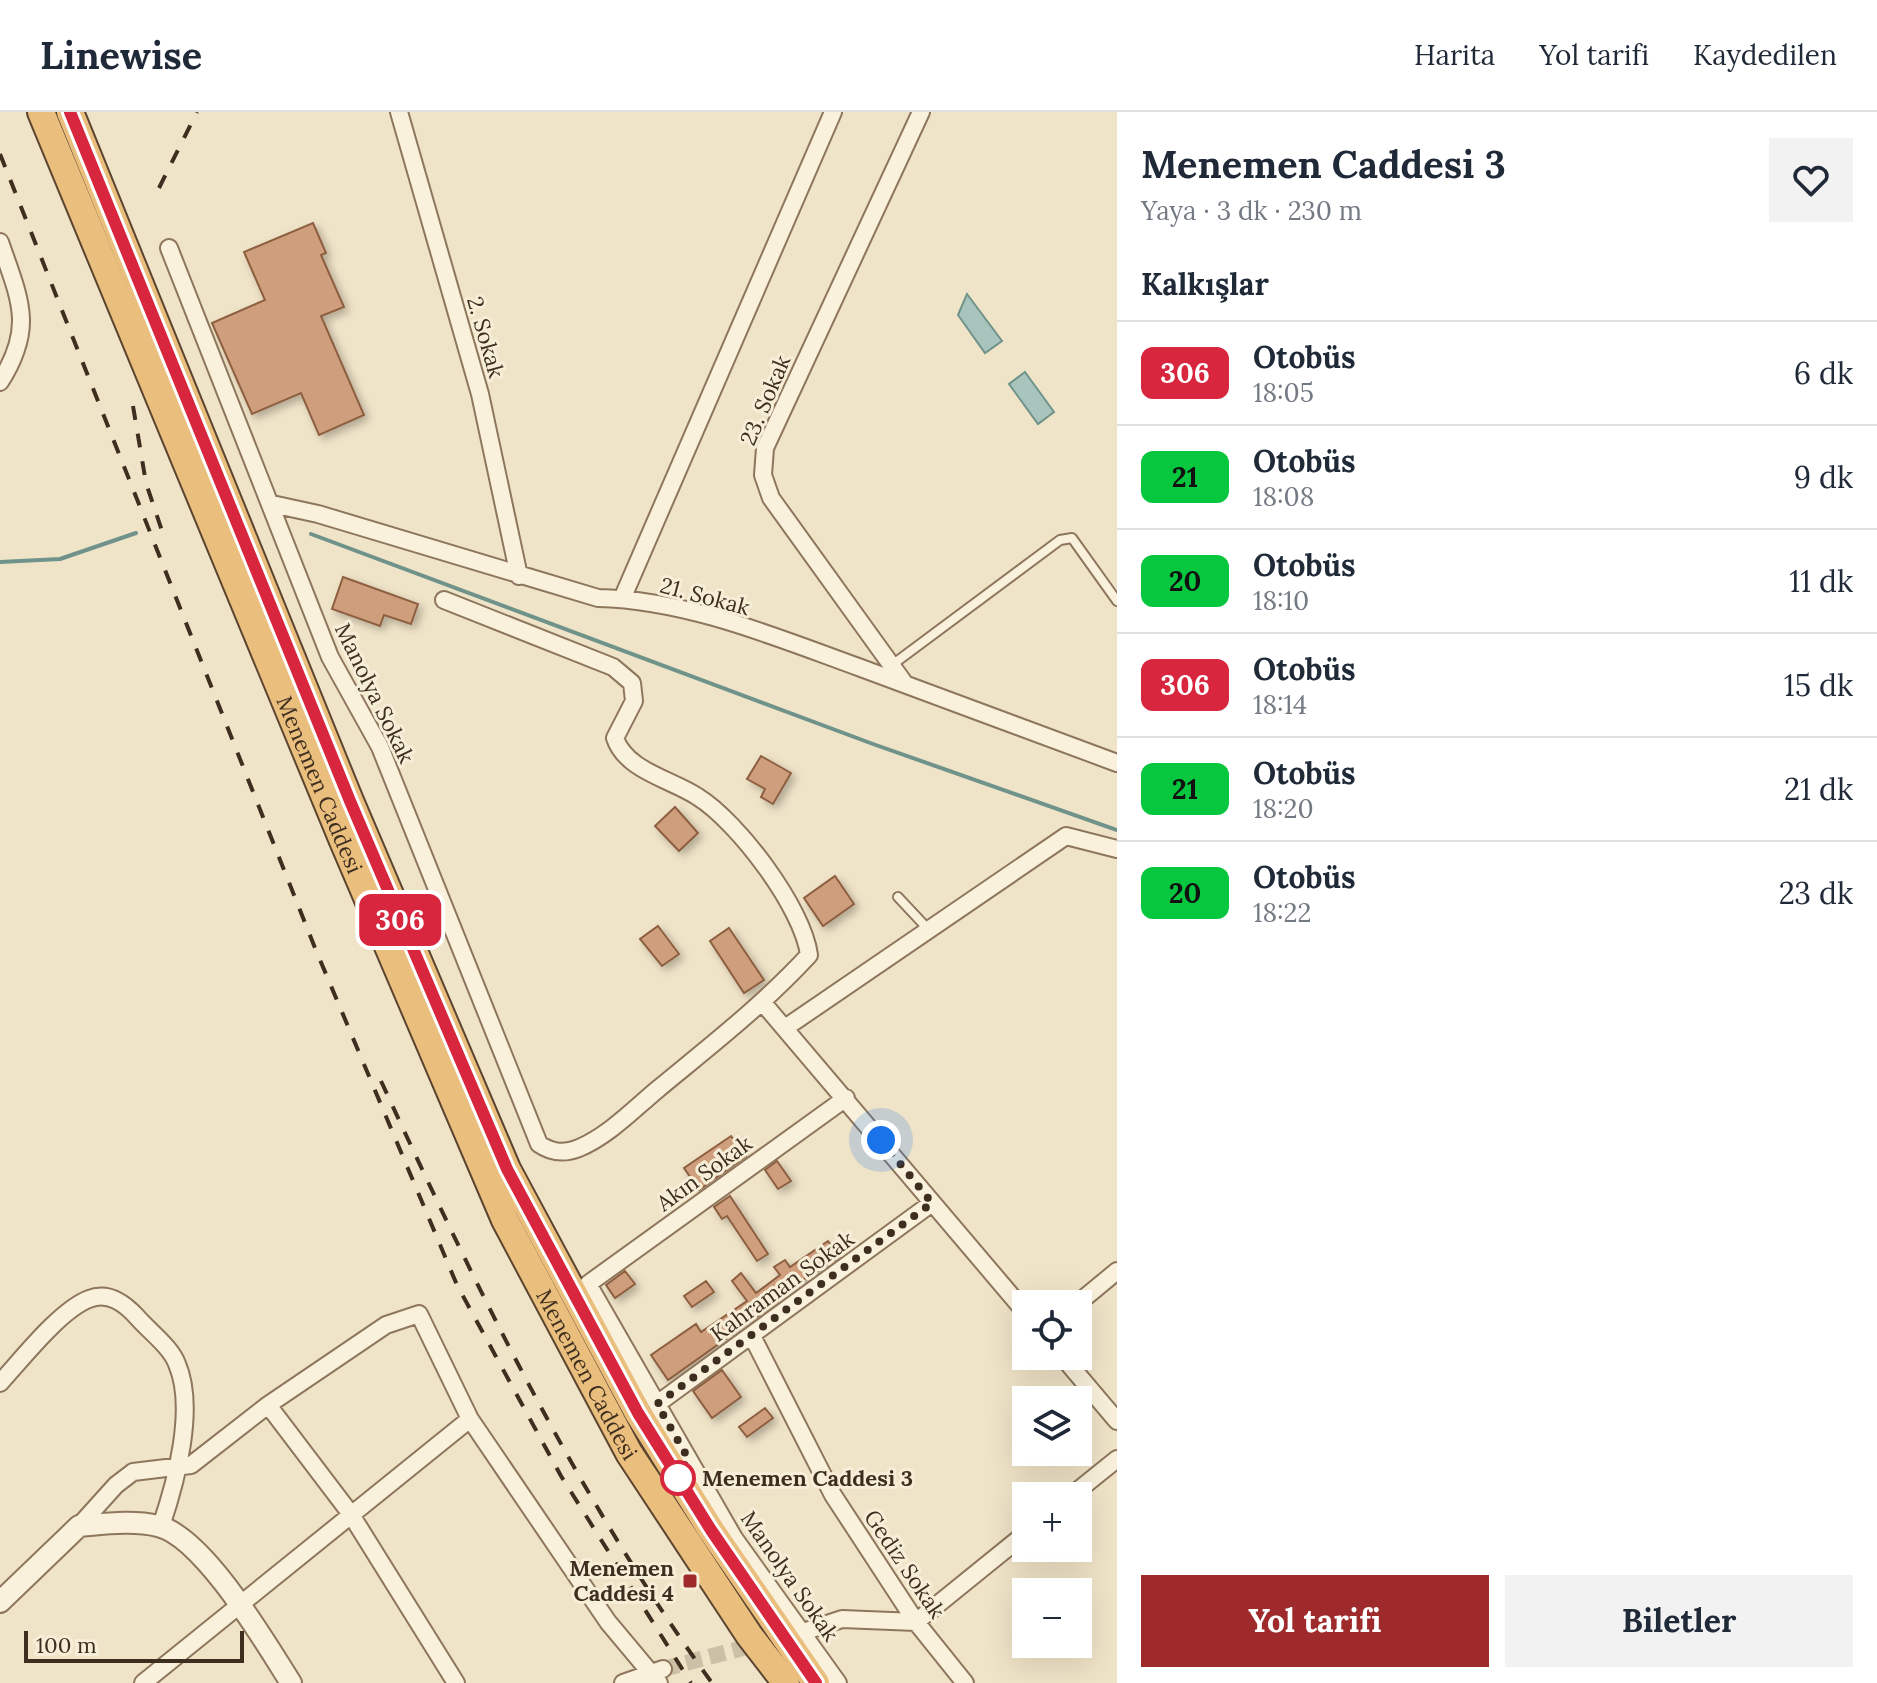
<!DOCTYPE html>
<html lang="tr">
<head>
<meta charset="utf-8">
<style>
  :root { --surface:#fff; --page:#f2f2f3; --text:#1f2937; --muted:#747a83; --line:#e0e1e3; --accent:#9e2a2b }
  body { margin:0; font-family:Lora,serif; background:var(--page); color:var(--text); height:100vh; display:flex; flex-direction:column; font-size:30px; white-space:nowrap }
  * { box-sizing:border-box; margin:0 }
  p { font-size:26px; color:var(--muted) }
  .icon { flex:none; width:44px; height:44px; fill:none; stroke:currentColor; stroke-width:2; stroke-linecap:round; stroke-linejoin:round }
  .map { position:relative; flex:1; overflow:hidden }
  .drawer { display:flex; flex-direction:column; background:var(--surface); width:760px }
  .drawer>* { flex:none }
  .badge { padding:0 16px; border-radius:12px; font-size:28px; line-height:52px }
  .controls { position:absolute; left:1012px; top:1178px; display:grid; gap:16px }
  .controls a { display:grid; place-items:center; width:80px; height:80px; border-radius:0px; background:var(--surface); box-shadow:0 8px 32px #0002; font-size:40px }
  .scale { position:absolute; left:24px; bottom:20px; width:220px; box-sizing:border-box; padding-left:8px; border:4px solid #3d2e20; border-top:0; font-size:22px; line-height:28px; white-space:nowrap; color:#3d2e20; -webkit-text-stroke:6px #f7eed8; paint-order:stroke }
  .you { position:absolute; width:40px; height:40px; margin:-20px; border:6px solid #fff; border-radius:50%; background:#1a73e8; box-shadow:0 0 0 12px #1a73e833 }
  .map>.badge { position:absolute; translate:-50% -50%; box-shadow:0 0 0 4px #fff }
  h2 { padding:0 24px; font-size:30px; line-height:72px }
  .round { display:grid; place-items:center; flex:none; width:84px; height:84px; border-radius:0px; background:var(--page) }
  .overview { display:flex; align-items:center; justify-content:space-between; height:136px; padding:0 24px }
  h1 { font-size:38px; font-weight:700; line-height:60px }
  .primary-button { display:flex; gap:16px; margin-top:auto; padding:16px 24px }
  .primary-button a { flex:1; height:92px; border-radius:0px; background:var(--accent); color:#fff; font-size:32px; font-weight:700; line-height:92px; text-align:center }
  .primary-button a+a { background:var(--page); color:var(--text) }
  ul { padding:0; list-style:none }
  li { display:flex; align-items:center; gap:24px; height:104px; padding:0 24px; border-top:2px solid var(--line) }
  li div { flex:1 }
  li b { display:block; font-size:30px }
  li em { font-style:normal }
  li .badge { min-width:88px; font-weight:700; text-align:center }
  header { display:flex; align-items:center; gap:48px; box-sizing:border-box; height:112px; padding:0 40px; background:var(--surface); border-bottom:2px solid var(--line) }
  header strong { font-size:38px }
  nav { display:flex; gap:44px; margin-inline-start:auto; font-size:28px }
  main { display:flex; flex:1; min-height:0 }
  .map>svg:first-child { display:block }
  .water { fill:#a9c4bc; stroke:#6f938a; stroke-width:2 }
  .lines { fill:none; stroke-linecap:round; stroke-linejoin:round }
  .stream { stroke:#6f938a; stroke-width:4 }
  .building { fill:#cf9f7d; stroke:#8d5f41; stroke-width:2; filter:url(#shadow) }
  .minor-tunnel { stroke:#ccc0a6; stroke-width:16; stroke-dasharray:16 8; stroke-linecap:butt }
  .service-casing { stroke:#8d765c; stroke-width:12 }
  .minor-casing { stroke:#8d765c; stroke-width:20 }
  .tertiary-casing { stroke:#8d765c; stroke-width:24 }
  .trunk-casing { stroke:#5b4430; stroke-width:30 }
  .service { stroke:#faf1dc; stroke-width:8 }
  .minor { stroke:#faf1dc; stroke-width:16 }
  .tertiary { stroke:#faf1dc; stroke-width:20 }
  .trunk { stroke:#eabe7c; stroke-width:26 }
  .rail { stroke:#3d2e20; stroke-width:4; stroke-dasharray:14 14; stroke-linecap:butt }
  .line-casing { stroke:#fff; stroke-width:18 }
  .line { stroke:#d7263d; stroke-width:12 }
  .walk { stroke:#3d2e20; stroke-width:8; stroke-dasharray:0 14.4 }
  .stop-dot { fill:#fff; stroke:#d7263d; stroke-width:4 }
  .poi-dot { fill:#9e2a2b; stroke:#f7eed8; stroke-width:3 }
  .labels { text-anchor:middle; stroke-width:6; stroke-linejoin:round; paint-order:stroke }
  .street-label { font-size:22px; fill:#3d2e20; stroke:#f7eed8 }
  .stop-label { font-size:22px; font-weight:bold; fill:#3d2e20; stroke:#f7eed8; text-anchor:start }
  .poi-label { font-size:22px; font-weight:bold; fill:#3d2e20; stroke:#f7eed8; text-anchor:end }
</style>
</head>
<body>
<header>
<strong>Linewise</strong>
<nav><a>Harita</a><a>Yol tarifi</a><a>Kaydedilen</a></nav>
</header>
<main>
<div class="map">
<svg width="1117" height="1571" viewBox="0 0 1117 1571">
  <defs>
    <filter id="shadow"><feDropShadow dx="4" dy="4" stdDeviation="4" flood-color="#0004"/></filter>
  </defs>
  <rect width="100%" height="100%" fill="#f0e4c8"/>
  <path class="water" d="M 967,182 L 1002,229 L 985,241 L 958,203 Z
    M 1025,260 L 1054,300 L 1038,312 L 1009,272 Z"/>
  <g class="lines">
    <path class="stream" d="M 311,422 L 873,632 L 1117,718
      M 0,450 L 60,447 L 136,421"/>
  </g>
  <path class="building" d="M 313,111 L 326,141 L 321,143 L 344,195 L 321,204 L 364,303 L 319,323 L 301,281 L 252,302 L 212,211 L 265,188 L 244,140 Z
    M 343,465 L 418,492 L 411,512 L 384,503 L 380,514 L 332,497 Z
    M 761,644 L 791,661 L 773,692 L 761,685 L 765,677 L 747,667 Z
    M 675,695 L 698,721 L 679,739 L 655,714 Z
    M 835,764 L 854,792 L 823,814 L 804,786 Z
    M 658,814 L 679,842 L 662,854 L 640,827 Z
    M 729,816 L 764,868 L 744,881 L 710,829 Z
    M 731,1024 L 746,1044 L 699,1078 L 684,1056 Z
    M 777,1049 L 791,1069 L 778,1077 L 765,1058 Z
    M 730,1084 L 768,1142 L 757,1149 L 727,1104 L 722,1107 L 714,1095 Z
    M 828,1129 L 840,1145 L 775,1185 L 778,1190 L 668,1268 L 651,1243 L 696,1212 L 701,1220 L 747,1189 L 732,1169 L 741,1161 L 756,1181 L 780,1163 L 774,1155 L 785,1148 L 790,1155 Z
    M 625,1159 L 635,1172 L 615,1186 L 606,1173 Z
    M 706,1169 L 714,1180 L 692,1195 L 684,1184 Z
    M 722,1258 L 741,1285 L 712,1306 L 693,1279 Z
    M 765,1296 L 773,1306 L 747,1325 L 739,1315 Z"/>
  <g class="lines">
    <path class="minor-tunnel" d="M 663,1557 L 762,1531"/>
    <defs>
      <path id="service" d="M 892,553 L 1060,428 L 1072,426 L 1117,489
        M 898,785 L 927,816"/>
      <path id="minor" d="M 399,0 L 480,282 L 519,464
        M 0,130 C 20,188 35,215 0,270
        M 169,136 L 330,545 L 380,635 L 539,1032 C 552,1041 564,1042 579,1036 C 608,1024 634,997 658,977 C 710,934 763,893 809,843 C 803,796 738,710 698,685 C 671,667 626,659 615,626 L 634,589 L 632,571 L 613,555 L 444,488
        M 272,392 L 318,402 L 598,486 C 688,488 778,526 861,556 C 946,588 1032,619 1117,651
        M 622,487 L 833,0
        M 905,572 L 771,386 L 763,363 L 765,336 L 921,0
        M 763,891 L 1026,1201
        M 785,916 L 1066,724 L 1117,737
        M 1077,1192 L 1117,1159
        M 752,1224 L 833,1383 L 916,1510 L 965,1571
        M 1062,1244 L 1117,1309
        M 0,1271 C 22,1247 60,1198 89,1187 C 109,1179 125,1192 137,1205 C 149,1219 171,1235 177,1252 C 196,1296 176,1370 161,1414
        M 657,1292 L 932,1091
        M 268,1293 L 350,1401 L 456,1571
        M 1071,1384 L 1117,1347
        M 79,1414 L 116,1373 L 133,1360 L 191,1353 L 268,1293 L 386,1213 L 419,1202 L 470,1307 L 608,1510 L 659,1571
        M 797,1522 L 842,1507 L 916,1510 L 1026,1421
        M 143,1571 L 470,1307
        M 623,1571 L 663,1557
        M 838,1571 L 734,1426 L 588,1172 L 846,986"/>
      <path id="tertiary" d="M 0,1490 L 79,1414 C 104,1412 133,1408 158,1414 C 204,1425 266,1532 291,1571"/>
      <g id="trunk">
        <path id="s1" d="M 41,0 L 343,729 L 505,1108 L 629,1341 L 749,1523 L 786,1571"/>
        <path d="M 70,0 L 350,689 L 507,1057 L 638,1301 L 711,1418 L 816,1571"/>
      </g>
    </defs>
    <use href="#service" class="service-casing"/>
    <use href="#minor" class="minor-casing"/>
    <use href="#tertiary" class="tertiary-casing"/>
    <use href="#trunk" class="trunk-casing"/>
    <use href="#service" class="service"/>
    <use href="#minor" class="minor"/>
    <use href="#tertiary" class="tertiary"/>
    <use href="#trunk" class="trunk"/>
    <path class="rail" d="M 0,42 L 315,836 L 457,1173 L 561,1364 L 691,1571
      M 159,76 L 197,0
      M 133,294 L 146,371 L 162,419
      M 381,969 C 477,1177 577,1385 712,1571"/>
  </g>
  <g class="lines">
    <defs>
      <path id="line" d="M 70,0 L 350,689 L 507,1057 L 638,1301 L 711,1418 L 816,1571"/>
    </defs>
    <use href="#line" class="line-casing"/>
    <use href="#line" class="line"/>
    <path class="walk" d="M 678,1366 L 688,1346 L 657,1292 L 932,1091 L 881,1028"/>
  </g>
  <circle class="stop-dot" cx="678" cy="1366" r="16"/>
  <rect class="poi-dot" x="682" y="1461" width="16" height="16" rx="4"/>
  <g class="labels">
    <g class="street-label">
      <text transform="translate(486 225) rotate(74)" y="8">2. Sokak</text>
      <text transform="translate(765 288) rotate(-67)" y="8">23. Sokak</text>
      <text transform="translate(705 484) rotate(15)" y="8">21. Sokak</text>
      <text transform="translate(375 581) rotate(64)" y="8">Manolya Sokak</text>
      <text dy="8" stroke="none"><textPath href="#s1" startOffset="728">Menemen Caddesi</textPath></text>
      <text transform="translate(704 1061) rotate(-36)" y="8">Akın Sokak</text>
      <text transform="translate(782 1174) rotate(-36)" y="8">Kahraman Sokak</text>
      <text dy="8" stroke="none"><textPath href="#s1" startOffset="1376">Menemen Caddesi</textPath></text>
      <text transform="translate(905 1452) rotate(56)" y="8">Gediz Sokak</text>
      <text transform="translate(790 1464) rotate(55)" y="8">Manolya Sokak</text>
    </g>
    <g class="stop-label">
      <text x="702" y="1374">Menemen Caddesi 3</text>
    </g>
    <g class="poi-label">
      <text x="674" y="1464">Menemen<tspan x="674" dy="25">Caddesi 4</tspan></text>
    </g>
  </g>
</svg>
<div class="controls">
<a><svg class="icon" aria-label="locate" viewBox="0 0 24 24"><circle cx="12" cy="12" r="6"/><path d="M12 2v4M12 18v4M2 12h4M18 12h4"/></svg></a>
<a><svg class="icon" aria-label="layers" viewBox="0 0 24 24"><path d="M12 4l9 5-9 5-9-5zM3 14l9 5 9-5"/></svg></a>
<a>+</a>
<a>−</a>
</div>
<div class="scale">100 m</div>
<div class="you" style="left:881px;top:1028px"></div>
<b class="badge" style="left:400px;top:808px;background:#d7263d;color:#fff">306</b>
</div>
<section class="drawer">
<div class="overview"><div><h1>Menemen Caddesi 3</h1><p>Yaya · 3 dk · 230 m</p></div><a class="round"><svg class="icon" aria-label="heart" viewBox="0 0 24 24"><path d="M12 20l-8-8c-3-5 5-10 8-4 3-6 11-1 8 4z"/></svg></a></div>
<h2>Kalkışlar</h2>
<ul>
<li><span class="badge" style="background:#d7263d;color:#fff">306</span><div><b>Otobüs</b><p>18:05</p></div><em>6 dk</em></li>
<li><span class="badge" style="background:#06c73d;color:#111">21</span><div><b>Otobüs</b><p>18:08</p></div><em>9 dk</em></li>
<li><span class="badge" style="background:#06c73d;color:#111">20</span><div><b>Otobüs</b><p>18:10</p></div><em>11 dk</em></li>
<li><span class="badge" style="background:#d7263d;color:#fff">306</span><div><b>Otobüs</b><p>18:14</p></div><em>15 dk</em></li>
<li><span class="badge" style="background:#06c73d;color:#111">21</span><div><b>Otobüs</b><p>18:20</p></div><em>21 dk</em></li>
<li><span class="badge" style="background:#06c73d;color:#111">20</span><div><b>Otobüs</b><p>18:22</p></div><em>23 dk</em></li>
</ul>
<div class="primary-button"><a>Yol tarifi</a><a>Biletler</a></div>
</section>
</main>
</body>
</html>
